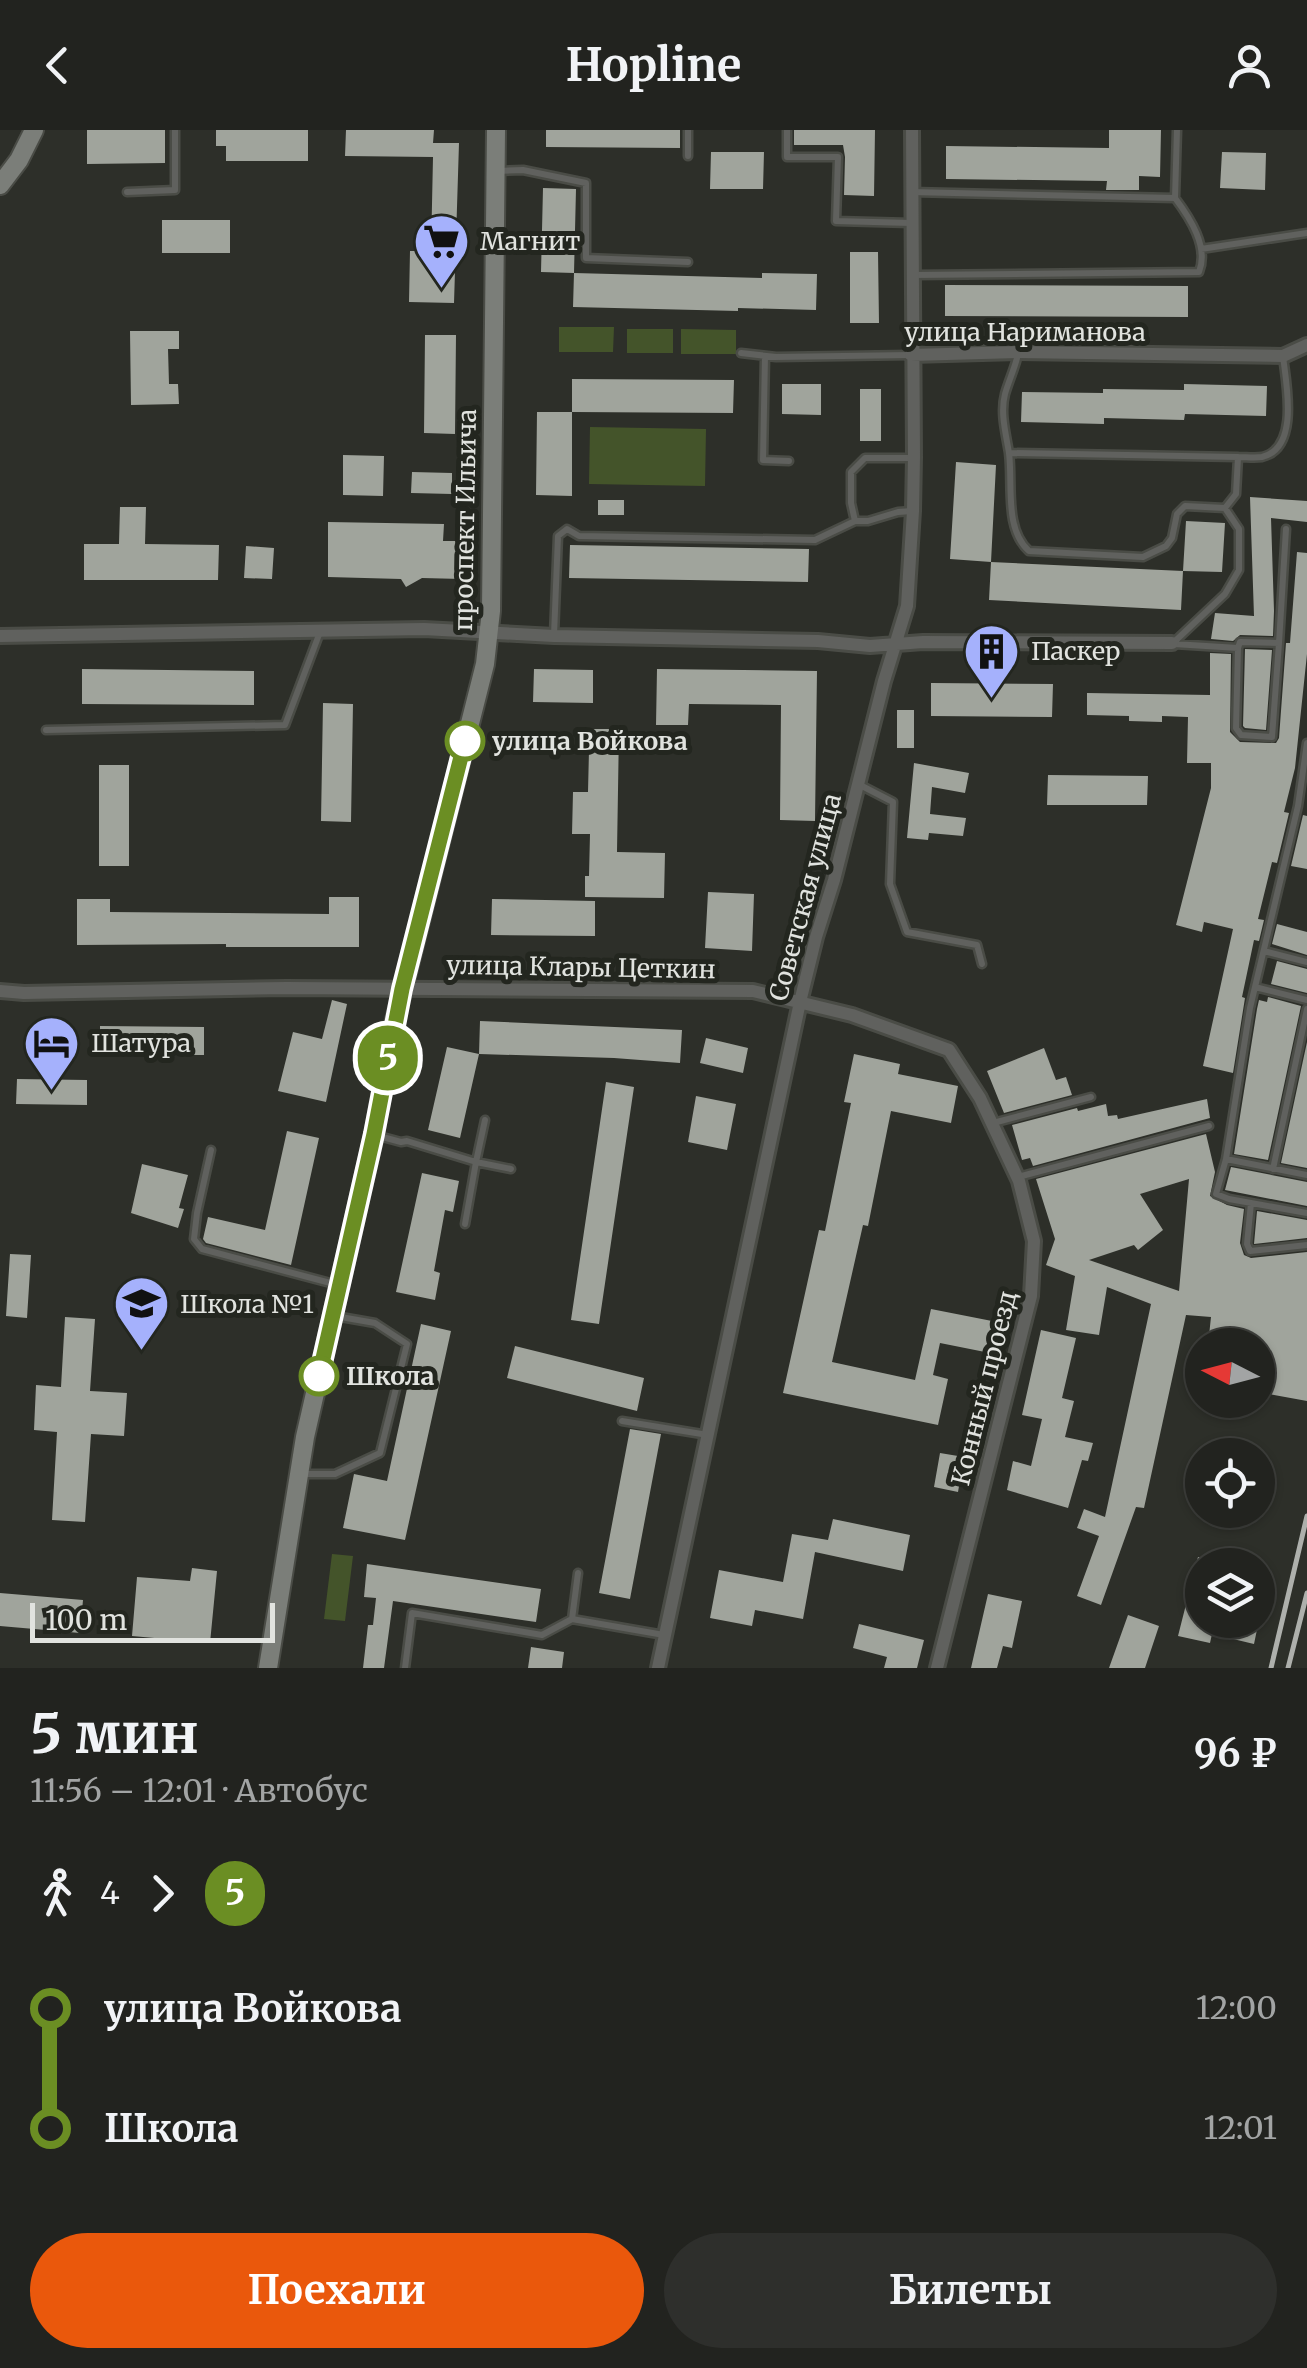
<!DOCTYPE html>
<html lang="ru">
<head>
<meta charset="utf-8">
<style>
  :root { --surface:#22231f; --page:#2e2f2c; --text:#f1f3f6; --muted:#a2a4a4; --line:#3f403d; --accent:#ea580c }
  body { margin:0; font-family:Merriweather,serif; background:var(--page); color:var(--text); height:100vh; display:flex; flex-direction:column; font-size:38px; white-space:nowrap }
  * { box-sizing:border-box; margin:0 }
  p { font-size:32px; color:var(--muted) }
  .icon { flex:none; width:55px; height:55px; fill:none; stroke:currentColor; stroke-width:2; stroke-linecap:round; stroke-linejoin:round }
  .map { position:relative; height:1538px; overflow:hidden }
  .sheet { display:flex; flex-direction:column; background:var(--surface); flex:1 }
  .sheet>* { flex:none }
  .badge { padding:0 20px; border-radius:32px; font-size:35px; line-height:65px }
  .needle { width:65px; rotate:276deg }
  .buttons { position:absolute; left:1185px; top:1198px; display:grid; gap:20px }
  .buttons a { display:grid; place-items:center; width:90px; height:90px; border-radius:50%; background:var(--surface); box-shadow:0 2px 8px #0004,0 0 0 2px var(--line); font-size:50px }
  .scale { position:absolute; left:30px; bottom:25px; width:245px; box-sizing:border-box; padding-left:10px; border:5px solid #e1e3df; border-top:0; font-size:28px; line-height:35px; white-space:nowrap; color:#e1e3df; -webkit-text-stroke:8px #23261f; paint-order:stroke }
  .map>.badge { position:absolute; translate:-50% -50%; box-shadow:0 0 0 5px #fff }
  .legs { display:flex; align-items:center; gap:15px; height:110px; padding:0 30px; font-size:32px }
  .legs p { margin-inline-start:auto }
  .overview { display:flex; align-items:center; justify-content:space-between; height:170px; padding:0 30px }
  h1 { font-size:55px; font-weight:700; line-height:75px }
  .primary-button { display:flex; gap:20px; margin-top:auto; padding:20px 30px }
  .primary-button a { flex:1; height:115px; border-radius:60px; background:var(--accent); color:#fff; font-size:40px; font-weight:700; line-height:115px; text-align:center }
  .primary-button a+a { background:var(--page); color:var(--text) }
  ul { padding:0 30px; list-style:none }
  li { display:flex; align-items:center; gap:35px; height:120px; font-size:38px }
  li i { display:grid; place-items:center; width:15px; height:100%; margin:0 12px; background:currentColor }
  li i::after { content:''; width:25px; height:25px; margin:-12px; border:8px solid; border-radius:50%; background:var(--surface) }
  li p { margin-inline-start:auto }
  li:first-child i { background:linear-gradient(#0000 50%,currentColor 0) }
  li:last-child i { background:linear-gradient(currentColor 50%,#0000 0) }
  header { display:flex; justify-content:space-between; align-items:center; height:130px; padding:0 30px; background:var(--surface); font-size:45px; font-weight:700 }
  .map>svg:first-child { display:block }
  .green { fill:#44542a }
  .building { fill:#a0a49c; fill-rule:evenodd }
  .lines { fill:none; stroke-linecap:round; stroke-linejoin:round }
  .lane-casing { stroke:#4a4c46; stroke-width:11 }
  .street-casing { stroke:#4a4c46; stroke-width:18 }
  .secondary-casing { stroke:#4a4c46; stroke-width:22 }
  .lane { stroke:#60615e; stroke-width:6 }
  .street { stroke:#60615e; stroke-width:12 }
  .secondary { stroke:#7b7e79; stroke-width:18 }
  .rail { stroke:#aeb0ac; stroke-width:5 }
  .line-1-casing { stroke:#fff; stroke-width:22 }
  .line-1 { stroke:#6b8e23; stroke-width:15 }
  .stop-1-dot { fill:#fff; stroke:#6b8e23; stroke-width:5 }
  .labels { text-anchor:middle; stroke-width:10; stroke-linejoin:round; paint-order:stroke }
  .poi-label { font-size:25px; fill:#e1e3df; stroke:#23261f; text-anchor:start }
  .street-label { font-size:25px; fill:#e1e3df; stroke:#23261f }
  .stop-label { font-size:25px; font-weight:bold; fill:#e1e3df; stroke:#23261f; text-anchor:start }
</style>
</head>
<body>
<header><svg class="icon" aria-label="back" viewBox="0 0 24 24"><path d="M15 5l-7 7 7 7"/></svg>Hopline<svg class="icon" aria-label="person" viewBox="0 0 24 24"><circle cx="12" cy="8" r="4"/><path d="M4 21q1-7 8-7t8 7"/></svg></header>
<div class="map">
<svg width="1307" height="1538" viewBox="0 0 1307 1538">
  <rect width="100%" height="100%" fill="#2d2f29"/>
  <path class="green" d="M 559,197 L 614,197 L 613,222 L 559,222 Z
    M 627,199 L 673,199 L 673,223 L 627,223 Z
    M 681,199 L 736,200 L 736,224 L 681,224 Z
    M 590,297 L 706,299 L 705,356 L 589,354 Z
    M 332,1424 L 353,1426 L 345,1491 L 324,1489 Z"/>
  <path class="building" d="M 87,0 L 165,0 L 165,33 L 87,34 Z
    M 216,0 L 308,0 L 308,31 L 226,31 L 226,16 L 216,16 Z
    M 346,0 L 434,0 L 433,13 L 459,13 L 454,173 L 409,172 L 410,121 L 431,121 L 433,27 L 345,26 Z
    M 546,0 L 680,0 L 680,18 L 546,17 Z
    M 794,0 L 875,0 L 874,66 L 844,65 L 845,27 L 843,15 L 794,15 Z
    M 1109,0 L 1161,0 L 1160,47 L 1139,46 L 1139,60 L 1106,60 L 1107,51 L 946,49 L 946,16 L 1109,18 Z
    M 711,22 L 764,22 L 763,59 L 710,59 Z
    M 1222,22 L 1266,23 L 1265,60 L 1220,58 Z
    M 543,58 L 576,59 L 574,143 L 541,142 Z
    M 162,90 L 230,90 L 230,123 L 162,123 Z
    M 850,122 L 878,122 L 879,193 L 850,193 Z
    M 574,143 L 762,148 L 762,143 L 817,144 L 816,180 L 738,178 L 738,181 L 573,177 Z
    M 945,155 L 1188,156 L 1188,187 L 945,186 Z
    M 130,201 L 179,201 L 179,219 L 168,219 L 169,254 L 178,254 L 179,274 L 131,275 Z
    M 425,205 L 456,205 L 455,304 L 424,303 Z
    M 572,249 L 734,250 L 733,283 L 572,282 Z
    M 782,254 L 821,254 L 821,285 L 782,284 Z
    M 1184,254 L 1267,256 L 1266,286 L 1185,284 L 1184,290 L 1104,288 L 1104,294 L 1021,292 L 1022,262 L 1103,263 L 1103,259 L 1184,260 Z
    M 860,259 L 881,259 L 881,311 L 860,311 Z
    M 537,282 L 572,282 L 572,366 L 536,365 Z
    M 343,325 L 384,326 L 383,366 L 343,365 Z
    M 956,332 L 996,335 L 991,432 L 950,429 Z
    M 412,342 L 452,343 L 452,364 L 411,363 Z
    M 1250,367 L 1307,371 L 1307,392 L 1271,388 L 1274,481 L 1273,506 L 1240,505 L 1233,511 L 1211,509 L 1215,483 L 1254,486 Z
    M 598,370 L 624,370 L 624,385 L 598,385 Z
    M 120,377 L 146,377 L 145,414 L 219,415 L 218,450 L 84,450 L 84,414 L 119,414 Z
    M 1186,391 L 1225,393 L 1222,442 L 1183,441 Z
    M 328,392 L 444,394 L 443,411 L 463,411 L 462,449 L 422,448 L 406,457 L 401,449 L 328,447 Z
    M 570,415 L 809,419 L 808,452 L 569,448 Z
    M 246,416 L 274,418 L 272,449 L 244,448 Z
    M 1297,422 L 1307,423 L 1307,524 L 1295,638 L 1284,682 L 1289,683 L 1277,733 L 1272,732 L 1258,789 L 1264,790 L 1259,811 L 1254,810 L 1242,867 L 1245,868 L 1233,943 L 1203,936 L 1233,799 L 1204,792 L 1202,802 L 1176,795 L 1211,658 L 1211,633 L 1187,633 L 1188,587 L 1162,586 L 1162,592 L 1129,591 L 1129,586 L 1087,585 L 1087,563 L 1210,565 L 1210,523 L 1231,524 L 1230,602 L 1240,612 L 1276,613 L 1279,608 L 1286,513 L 1290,513 Z
    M 991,432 L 1183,441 L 1181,480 L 989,470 Z
    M 1245,519 L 1272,520 L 1266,600 L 1245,598 L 1243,596 Z
    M 82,539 L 254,541 L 254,575 L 82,574 Z
    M 534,539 L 593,540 L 593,573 L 533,572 Z
    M 657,539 L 817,541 L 815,691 L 780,690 L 781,575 L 689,574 L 688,595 L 656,595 Z
    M 931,553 L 1053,554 L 1052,587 L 931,586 Z
    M 323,573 L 353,574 L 351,692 L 321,691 Z
    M 897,580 L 914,580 L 914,618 L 897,618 Z
    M 583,599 L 619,599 L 617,722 L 665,723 L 664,768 L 585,767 L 585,746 L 589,746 L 590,704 L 572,704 L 573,662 L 588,662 L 589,620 L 582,620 Z
    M 914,633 L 969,643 L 965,663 L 932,657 L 930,684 L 966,688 L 963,706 L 929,703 L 928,710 L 907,708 Z
    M 99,635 L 129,635 L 129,736 L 99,736 Z
    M 1048,645 L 1148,646 L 1147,675 L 1047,675 Z
    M 1303,685 L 1307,686 L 1307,739 L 1291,736 Z
    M 708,762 L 754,764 L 752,821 L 705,818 Z
    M 329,767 L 359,767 L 359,817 L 226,817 L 226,814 L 77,815 L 77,769 L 110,769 L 110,782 L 329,784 Z
    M 492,769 L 595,771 L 595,806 L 491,805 Z
    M 1277,794 L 1307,802 L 1307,825 L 1272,814 Z
    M 1277,831 L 1307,839 L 1307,863 L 1271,854 Z
    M 1268,867 L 1301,876 L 1268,1030 L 1234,1024 L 1257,879 L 1259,870 L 1267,872 Z
    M 332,870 L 347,874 L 326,972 L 278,961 L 293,902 L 322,909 Z
    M 480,891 L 682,900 L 680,933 L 614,928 L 479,924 Z
    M 100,896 L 204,897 L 204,925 L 100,925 Z
    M 706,908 L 748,918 L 743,943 L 700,933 Z
    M 1307,912 L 1307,1038 L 1281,1033 Z
    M 447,917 L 479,924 L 460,1008 L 428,1000 Z
    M 1044,918 L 1056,950 L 1066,947 L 1072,965 L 1004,983 L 987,941 Z
    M 854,924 L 900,934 L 898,944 L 958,956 L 951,993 L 891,981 L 868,1096 L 863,1095 L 832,1232 L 915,1250 L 931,1179 L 992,1191 L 990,1198 L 1001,1200 L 997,1218 L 986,1216 L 985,1222 L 940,1213 L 933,1245 L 948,1249 L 938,1295 L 783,1263 L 819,1100 L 825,1101 L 851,973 L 844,972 Z
    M 17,949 L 87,950 L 87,975 L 16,974 Z
    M 606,952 L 634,957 L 599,1194 L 571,1190 Z
    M 696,966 L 736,974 L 727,1020 L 688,1012 Z
    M 1207,969 L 1210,988 L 1033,1036 L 1030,1028 L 1022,1030 L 1012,995 L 1077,978 L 1078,981 L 1106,974 L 1108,986 L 1117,985 L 1118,989 Z
    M 287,1001 L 319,1008 L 291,1135 L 206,1113 L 203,1109 L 208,1087 L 265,1100 Z
    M 1206,1004 L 1215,1042 L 1210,1066 L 1227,1075 L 1244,1079 L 1240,1113 L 1244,1125 L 1251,1128 L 1307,1122 L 1307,1271 L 1258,1262 L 1261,1215 L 1208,1215 L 1211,1187 L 1186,1185 L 1144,1378 L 1136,1377 L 1101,1475 L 1077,1466 L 1099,1406 L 1077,1398 L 1084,1379 L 1105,1387 L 1151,1174 L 1107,1157 L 1099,1205 L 1066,1200 L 1075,1146 L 1046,1135 L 1055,1109 L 1036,1049 ZM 1189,1049 L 1179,1161 L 1089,1130 L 1134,1115 L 1138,1120 L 1163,1100 L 1140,1064 Z
    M 142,1034 L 188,1045 L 179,1078 L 184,1079 L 178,1098 L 131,1083 Z
    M 1231,1037 L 1307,1052 L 1307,1076 L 1225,1060 Z
    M 422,1043 L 459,1051 L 453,1082 L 445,1080 L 434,1141 L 440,1143 L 435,1170 L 396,1162 Z
    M 1257,1081 L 1307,1090 L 1307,1108 L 1254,1114 Z
    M 10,1124 L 31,1125 L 27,1188 L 6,1186 Z
    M 65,1187 L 95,1189 L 90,1261 L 127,1263 L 124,1306 L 91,1304 L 85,1392 L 52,1390 L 57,1302 L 34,1300 L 36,1255 L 61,1257 Z
    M 421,1194 L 451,1201 L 405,1410 L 343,1398 L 354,1344 L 387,1351 Z
    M 1041,1200 L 1076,1208 L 1062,1268 L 1074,1271 L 1065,1307 L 1093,1313 L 1088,1331 L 1082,1330 L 1068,1378 L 1007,1360 L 1013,1331 L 1031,1336 L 1042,1289 L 1022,1285 Z
    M 515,1216 L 644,1248 L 637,1281 L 507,1248 Z
    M 630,1299 L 661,1304 L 630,1469 L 599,1463 Z
    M 940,1323 L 964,1327 L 958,1362 L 934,1357 Z
    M 833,1389 L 910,1405 L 903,1441 L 815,1422 L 803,1489 L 755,1480 L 752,1496 L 710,1488 L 719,1440 L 783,1452 L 792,1404 L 828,1410 Z
    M 1198,1427 L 1202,1428 L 1202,1490 L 1259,1490 L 1254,1514 L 1212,1504 L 1210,1513 L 1178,1506 Z
    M 367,1434 L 541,1459 L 536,1492 L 393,1471 L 384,1538 L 363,1538 L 368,1495 L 373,1495 L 376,1468 L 364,1467 Z
    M 192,1438 L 217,1441 L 210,1513 L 132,1506 L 137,1447 L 190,1451 Z
    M 0,1463 L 83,1470 L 80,1503 L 0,1496 Z
    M 988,1464 L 1022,1471 L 1012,1518 L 1003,1516 L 997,1538 L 971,1538 Z
    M 1128,1485 L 1159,1496 L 1145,1538 L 1109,1538 Z
    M 859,1494 L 924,1510 L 917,1538 L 884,1538 L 887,1527 L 853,1518 Z
    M 531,1517 L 564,1522 L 562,1538 L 528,1538 Z"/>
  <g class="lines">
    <defs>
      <path id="lane" d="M 688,0 L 688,26
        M 787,0 L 787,27 L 838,27 L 836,91 L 911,93
        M 497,41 L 523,40 L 586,53 L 586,128 L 688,132
        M 127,62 L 175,60 L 175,0
        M 911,62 L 1175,68 L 1177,0
        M 1201,119 L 1307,103
        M 913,145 L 1199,142 C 1209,117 1190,88 1175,68
        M 741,223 L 776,227 L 910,225
        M 1018,224 C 1015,238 1009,250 1005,264 C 1000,283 1006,304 1009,323 L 1238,327 C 1246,327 1255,328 1262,327 C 1300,318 1286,253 1283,226
        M 765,226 L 763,330 L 789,331
        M 1009,323 C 1013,354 1004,399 1029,421 L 1143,427 L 1166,416 L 1172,408 L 1177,384 L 1185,376 L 1225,378 L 1239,399 L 1239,440 L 1225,464 L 1173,513
        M 1225,378 L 1236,364 L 1238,327
        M 855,391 L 851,373 L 851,342 L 865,328 L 913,328
        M 554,505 L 558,406 L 567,399 L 579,406 L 815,410 L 855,391 L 868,391 L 898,382 L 912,381
        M 1279,513 L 1286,399
        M 1174,514 L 1238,518 L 1240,512 L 1279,513 L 1272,607 L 1241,605 L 1236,598 L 1238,518
        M 46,600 L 285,595 L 320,502
        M 1307,613 L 1298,676 L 1250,878 L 1226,1029 L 1307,1045
        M 860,655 L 893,672 L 890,754 L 907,802 L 977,815 L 982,834
        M 1264,821 L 1307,832
        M 1255,857 L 1307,870
        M 485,990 L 476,1032 L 511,1039
        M 993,993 L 1091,967
        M 375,1005 L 401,1012 L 407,1011 L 476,1032 L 465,1094
        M 211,1020 L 197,1083 L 194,1109 L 202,1119 L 338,1155
        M 1226,1029 L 1216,1064 L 1229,1069 L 1307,1083
        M 1273,1039 L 1307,879
        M 1018,1047 L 1209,996
        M 1251,1073 L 1247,1114 L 1250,1121 L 1307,1115
        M 622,1291 L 708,1305
        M 303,1344 L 335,1344 L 380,1323 L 407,1214 L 375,1193 L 335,1186
        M 572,1489 L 664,1505
        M 405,1538 L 412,1483 L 542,1505 L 572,1489 L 578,1443"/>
      <path id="street" d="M 911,225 L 1018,222 L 1283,226 L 1307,215
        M 0,506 L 424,499 L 554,506 L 818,511 L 870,516 L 923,512 L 1172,513
        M 0,861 L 24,863 L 286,858 L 753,861 L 852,885 L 949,920 L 980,968 L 1019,1051 L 1034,1111 L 1031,1166 L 937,1538
        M 658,1538 L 800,872 L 816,807 L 834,750 L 884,551 L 907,476 L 913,381 L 914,327 L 912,0"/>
      <path id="secondary" d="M 0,55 L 19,30 L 34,0
        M 268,1538 L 305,1307 L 374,1005 L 394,894 L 485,534 L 491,481 L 496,0"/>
    </defs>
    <use href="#lane" class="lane-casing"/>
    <use href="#street" class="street-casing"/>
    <use href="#secondary" class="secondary-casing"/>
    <use href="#lane" class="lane"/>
    <use href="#street" class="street"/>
    <use href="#secondary" class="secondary"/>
    <path class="rail" d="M 1271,1538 L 1307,1386
      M 1288,1538 L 1307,1463"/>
  </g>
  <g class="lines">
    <defs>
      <path id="line-1" d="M 319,1246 L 374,1004 L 402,859 L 465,611"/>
    </defs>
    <use href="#line-1" class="line-1-casing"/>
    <use href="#line-1" class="line-1"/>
  </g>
  <defs>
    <symbol id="supermarket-pin" viewBox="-11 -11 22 30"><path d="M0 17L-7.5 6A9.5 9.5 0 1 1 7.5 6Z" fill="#a5b1fc" stroke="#23261f"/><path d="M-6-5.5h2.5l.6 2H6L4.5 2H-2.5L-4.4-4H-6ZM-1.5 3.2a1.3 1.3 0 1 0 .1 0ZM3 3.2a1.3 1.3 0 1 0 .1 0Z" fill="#111"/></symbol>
    <symbol id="building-pin" viewBox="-11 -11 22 30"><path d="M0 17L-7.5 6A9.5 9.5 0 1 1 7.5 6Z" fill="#a5b1fc" stroke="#23261f"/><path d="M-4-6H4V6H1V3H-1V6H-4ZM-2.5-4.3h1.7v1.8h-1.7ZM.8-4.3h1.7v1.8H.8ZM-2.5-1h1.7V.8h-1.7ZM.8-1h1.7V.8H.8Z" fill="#111"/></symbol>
    <symbol id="hotel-pin" viewBox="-11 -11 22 30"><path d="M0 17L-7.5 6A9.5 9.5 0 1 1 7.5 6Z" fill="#a5b1fc" stroke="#23261f"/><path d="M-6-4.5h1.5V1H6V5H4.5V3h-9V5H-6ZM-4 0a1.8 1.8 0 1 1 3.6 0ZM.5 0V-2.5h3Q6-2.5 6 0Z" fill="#111"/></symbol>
    <symbol id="school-pin" viewBox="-11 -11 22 30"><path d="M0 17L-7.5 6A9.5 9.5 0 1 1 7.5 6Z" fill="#a5b1fc" stroke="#23261f"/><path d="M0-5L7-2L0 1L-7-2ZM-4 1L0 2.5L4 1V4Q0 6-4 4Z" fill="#111"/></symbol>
  </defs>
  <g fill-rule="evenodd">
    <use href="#supermarket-pin" x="410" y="80" width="63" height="86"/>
    <use href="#building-pin" x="960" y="490" width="63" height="86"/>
    <use href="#hotel-pin" x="20" y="882" width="63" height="86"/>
    <use href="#school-pin" x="110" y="1142" width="63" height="86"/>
  </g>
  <g class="stop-1-dot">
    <circle cx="465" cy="611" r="18"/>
    <circle cx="319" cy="1246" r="18"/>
  </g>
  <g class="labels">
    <g class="poi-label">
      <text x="480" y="120">Магнит</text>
      <text x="1031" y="530">Паскер</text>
      <text x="91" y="922">Шатура</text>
      <text x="180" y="1183">Школа №1</text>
    </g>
    <g class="street-label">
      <text x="1025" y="211">улица Нариманова</text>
      <text transform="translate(465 390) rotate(-89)" y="9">проспект Ильича</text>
      <text transform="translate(805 767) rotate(-75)" y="9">Советская улица</text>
      <text transform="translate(581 837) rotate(1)" y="9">улица Клары Цеткин</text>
      <text transform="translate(984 1258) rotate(-76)" y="9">Конный проезд</text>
    </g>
    <g class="stop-label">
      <text x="492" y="620">улица Войкова</text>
      <text x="346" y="1255">Школа</text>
    </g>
  </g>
</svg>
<div class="buttons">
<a><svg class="needle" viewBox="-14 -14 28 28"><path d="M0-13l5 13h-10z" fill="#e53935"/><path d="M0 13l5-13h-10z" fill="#a2a4a4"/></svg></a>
<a><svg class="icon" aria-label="locate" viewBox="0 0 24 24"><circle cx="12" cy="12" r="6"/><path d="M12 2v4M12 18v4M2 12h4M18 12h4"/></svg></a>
<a><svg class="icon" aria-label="layers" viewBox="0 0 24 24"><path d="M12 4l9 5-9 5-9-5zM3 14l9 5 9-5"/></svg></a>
</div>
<div class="scale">100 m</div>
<b class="badge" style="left:388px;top:928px;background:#6b8e23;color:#fff">5</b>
</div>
<section class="sheet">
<div class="overview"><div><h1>5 мин</h1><p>11:56 – 12:01 · Автобус</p></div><b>96 ₽</b></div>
<div class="legs"><svg class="icon" aria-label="walk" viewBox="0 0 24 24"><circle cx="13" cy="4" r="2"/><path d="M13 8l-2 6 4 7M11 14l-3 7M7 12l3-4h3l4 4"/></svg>4<svg class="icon" aria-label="forward" viewBox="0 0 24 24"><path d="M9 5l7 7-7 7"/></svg><b class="badge" style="background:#6b8e23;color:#fff">5</b></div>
<ul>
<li><i style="color:#6b8e23"></i><b>улица Войкова</b><p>12:00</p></li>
<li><i style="color:#6b8e23"></i><b>Школа</b><p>12:01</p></li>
</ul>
<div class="primary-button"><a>Поехали</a><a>Билеты</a></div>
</section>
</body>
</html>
